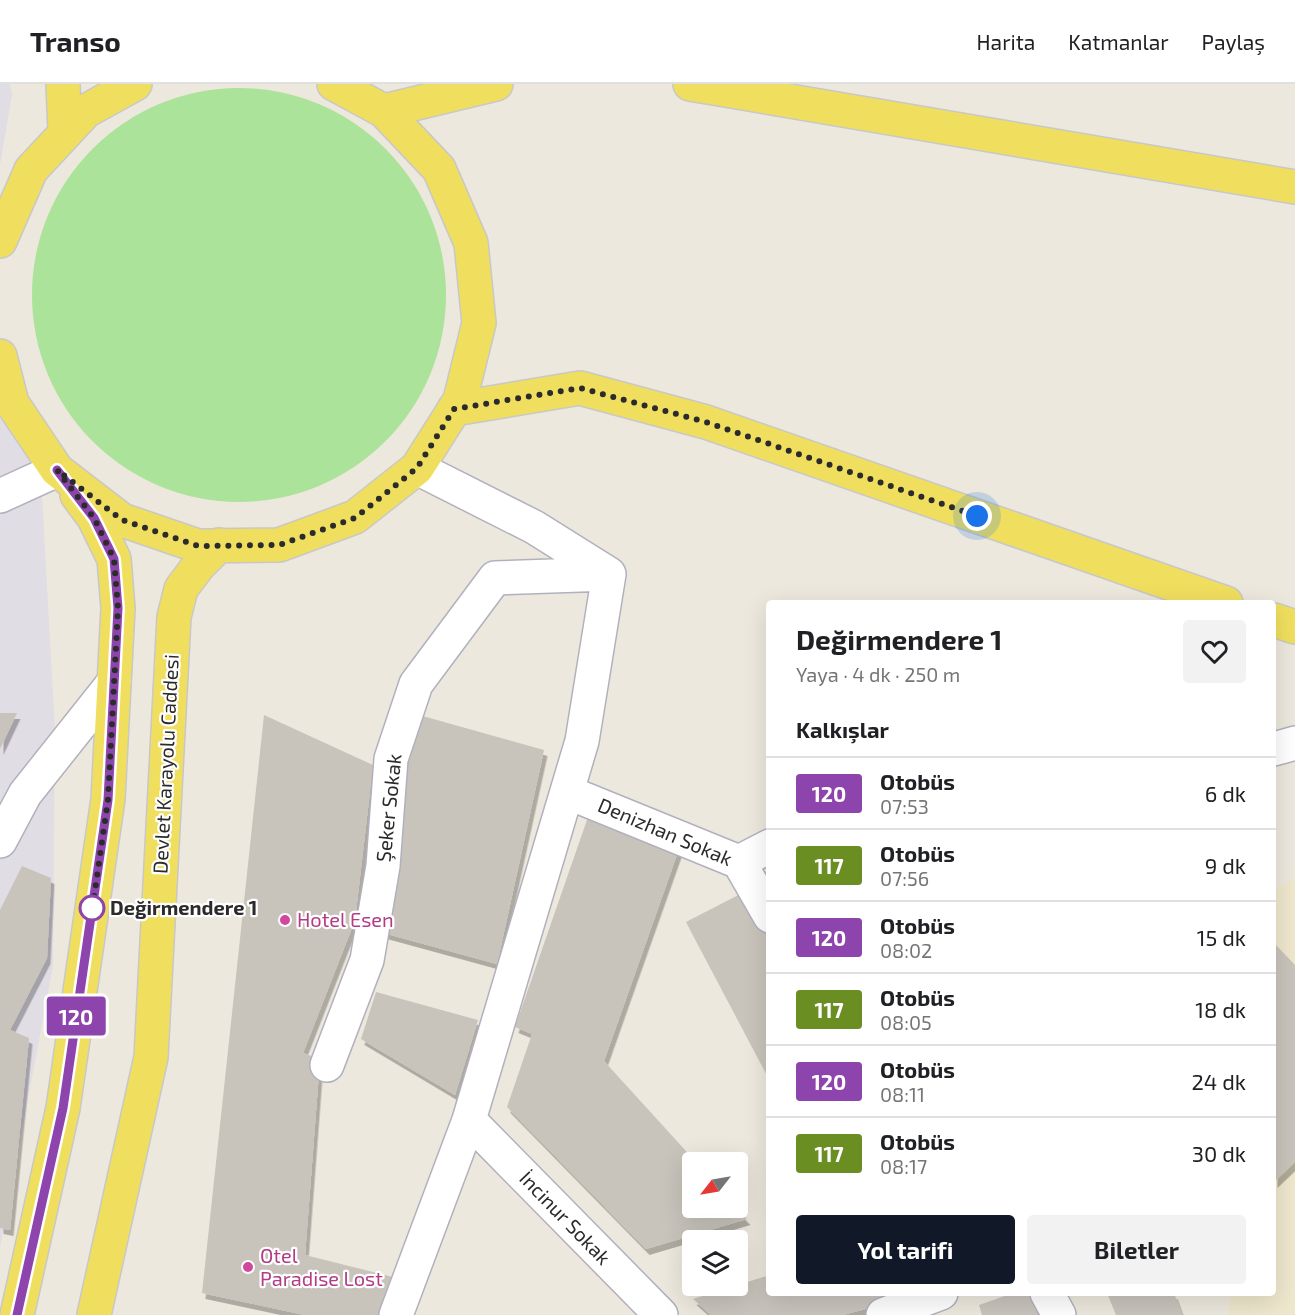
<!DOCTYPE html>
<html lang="tr">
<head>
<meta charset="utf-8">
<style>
  :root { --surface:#fff; --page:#f2f2f2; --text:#202124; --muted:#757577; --line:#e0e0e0; --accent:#111827 }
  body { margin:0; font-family:"Exo 2",sans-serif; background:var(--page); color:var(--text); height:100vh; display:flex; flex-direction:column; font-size:22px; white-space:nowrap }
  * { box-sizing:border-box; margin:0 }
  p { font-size:20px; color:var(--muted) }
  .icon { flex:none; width:33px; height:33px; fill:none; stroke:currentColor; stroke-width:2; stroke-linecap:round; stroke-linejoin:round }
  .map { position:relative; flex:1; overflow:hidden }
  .panel { position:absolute; left:766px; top:516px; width:510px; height:696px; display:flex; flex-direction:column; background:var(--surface); border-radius:6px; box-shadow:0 6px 24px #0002 }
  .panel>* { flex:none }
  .badge { padding:0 12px; border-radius:4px; font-size:21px; line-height:39px }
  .needle { width:39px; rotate:239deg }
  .buttons { position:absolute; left:682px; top:1068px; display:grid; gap:12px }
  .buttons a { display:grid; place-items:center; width:66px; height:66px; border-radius:6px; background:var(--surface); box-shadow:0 6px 24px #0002; font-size:30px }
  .you { position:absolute; width:30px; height:30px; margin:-15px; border:4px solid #fff; border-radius:50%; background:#1a73e8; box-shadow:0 0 0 9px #1a73e833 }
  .map>.badge { position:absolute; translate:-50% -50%; box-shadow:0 0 0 3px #fff }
  h2 { padding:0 30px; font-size:22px; line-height:54px }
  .round { display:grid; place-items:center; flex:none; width:63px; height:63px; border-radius:6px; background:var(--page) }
  .summary { display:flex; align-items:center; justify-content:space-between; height:102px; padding:0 30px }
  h1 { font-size:28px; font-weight:700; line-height:45px }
  .primary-button { display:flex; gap:12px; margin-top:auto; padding:12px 30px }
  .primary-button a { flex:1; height:69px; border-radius:6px; background:var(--accent); color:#fff; font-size:24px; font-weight:700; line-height:69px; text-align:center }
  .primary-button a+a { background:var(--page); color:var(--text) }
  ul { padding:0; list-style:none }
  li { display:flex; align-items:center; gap:18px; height:72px; padding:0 30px; border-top:2px solid var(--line) }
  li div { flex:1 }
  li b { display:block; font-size:22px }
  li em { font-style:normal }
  li .badge { min-width:66px; font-weight:700; text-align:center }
  header { display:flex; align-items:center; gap:36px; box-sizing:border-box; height:84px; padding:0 30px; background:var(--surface); border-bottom:2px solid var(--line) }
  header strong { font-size:28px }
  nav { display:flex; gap:33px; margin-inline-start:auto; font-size:21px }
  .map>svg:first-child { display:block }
  .industrial { fill:#e0dde5 }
  .education { fill:#eee7cc }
  .green { fill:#aae399 }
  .building { fill:#c8c4bc; filter:url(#shadow) }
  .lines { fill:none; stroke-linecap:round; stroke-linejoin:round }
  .minor-casing { stroke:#b1b1be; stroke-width:36 }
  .major-casing { stroke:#c8c8c8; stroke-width:36 }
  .minor { stroke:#fff; stroke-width:33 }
  .major { stroke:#f0df5e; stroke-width:33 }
  .line-casing { stroke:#fff; stroke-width:14 }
  .line { stroke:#8e44ad; stroke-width:9 }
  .walk { stroke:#2b2b2b; stroke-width:6; stroke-dasharray:0 10.8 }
  .stop-dot { fill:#fff; stroke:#8e44ad; stroke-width:3 }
  .hotel-dot { fill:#d1479c; stroke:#fff; stroke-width:2 }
  .labels { text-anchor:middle; stroke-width:4.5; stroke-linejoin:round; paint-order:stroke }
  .street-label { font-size:20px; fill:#2b2b2b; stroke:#fff }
  .stop-label { font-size:20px; font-weight:bold; fill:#2b2b2b; stroke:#fff; text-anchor:start }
  .hotel-label { font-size:20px; fill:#b23c85; stroke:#fff; text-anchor:start }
</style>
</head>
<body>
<header>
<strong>Transo</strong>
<nav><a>Harita</a><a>Katmanlar</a><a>Paylaş</a></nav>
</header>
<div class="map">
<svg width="1295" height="1231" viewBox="0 0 1295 1231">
  <defs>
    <filter id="shadow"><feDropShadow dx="3.5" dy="6" stdDeviation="0" flood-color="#0004"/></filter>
  </defs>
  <rect width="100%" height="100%" fill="#ede8dd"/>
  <path class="industrial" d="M 0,0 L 10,0 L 12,10 L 0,81 Z
    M 0,320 L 40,374 L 55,647 L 53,882 L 0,1164 Z"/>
  <path class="education" d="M 1295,794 L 1295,1231 L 1228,1231 L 1232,1209 L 1274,1209 L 1274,806 Z"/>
  <path class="green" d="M32 211a207 207 0 1 1 414 0a207 207 0 1 1-414 0Z"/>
  <path class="building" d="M 0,629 L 17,629 L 0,665 Z
    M 412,629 L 544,666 L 497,880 L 380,848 Z
    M 264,631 L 373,681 L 355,836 L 303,969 L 320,975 L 305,1171 L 393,1193 L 382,1231 L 305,1231 L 202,1209 Z
    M 588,733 L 679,765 L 604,977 L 696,1078 L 693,1078 L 693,1124 L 736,1124 L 747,1135 L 646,1165 L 507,1023 L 532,950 L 515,943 Z
    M 22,782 L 51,794 L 47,874 L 10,946 L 29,954 L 10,1146 L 0,1144 L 0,826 Z
    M 746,807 L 770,853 L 770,997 L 686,838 Z
    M 1274,859 L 1295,881 L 1295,1078 L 1274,1098 Z
    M 376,908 L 478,936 L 455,1011 L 361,955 Z
    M 770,1191 L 770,1209 L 920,1210 L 843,1231 L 711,1231 L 693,1215 Z
    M 1013,1209 L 1031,1209 L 1039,1231 L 982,1231 L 979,1221 Z
    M 1107,1209 L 1174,1209 L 1182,1231 L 1116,1231 Z"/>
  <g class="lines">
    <defs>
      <path id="minor" d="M 0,412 L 57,386
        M 1274,665 L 1295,659
        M 567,708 L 739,778 L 770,832
        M 0,757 L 25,710 L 114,598
        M 739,778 L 770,762
        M 327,981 L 367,876 L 383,782 L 391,675 L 416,600 L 495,494 L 609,490
        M 469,1036 L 661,1231
        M 1047,1209 L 1059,1231
        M 396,1231 L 469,1036 L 582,657 L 609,490 L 534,443 L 417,384
        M 883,1231 L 941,1209"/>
      <path id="major" d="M 63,0 L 65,48
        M 690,0 L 1295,103
        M 384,27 L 496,0
        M 0,157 L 31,86 L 86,27 L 135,0
        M 0,272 L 12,319 L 57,386 L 122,436 L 198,462 L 279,461 L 355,433 L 417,384 L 460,316 L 479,239 L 471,159 L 439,85 L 384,27 L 334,0
        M 454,325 L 580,304 L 706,338 L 1226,519
        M 1274,536 L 1295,543
        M 17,1231 L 63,1024 L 108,715 L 118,524 L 114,475 L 94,434 L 77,411
        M 94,1231 L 151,973 L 174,533 L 181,505 L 199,481 L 219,461"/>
    </defs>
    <use href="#minor" class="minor-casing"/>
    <use href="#major" class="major-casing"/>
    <use href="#minor" class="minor"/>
    <use href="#major" class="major"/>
  </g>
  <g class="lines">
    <defs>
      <path id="line" d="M 17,1231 L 63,1024 L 108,716 L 118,524 L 114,475 L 94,434 L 57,386"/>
    </defs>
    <use href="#line" class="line-casing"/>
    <use href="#line" class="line"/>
    <path class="walk" d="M 92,824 L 91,834 L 108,716 L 118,524 L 114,475 L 94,434 L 57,386 L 122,436 L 198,462 L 279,461 L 355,434 L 417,384 L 454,325 L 580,304 L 706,338 L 977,432"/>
  </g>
  <circle class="stop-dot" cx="92" cy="824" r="12"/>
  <g class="hotel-dot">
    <circle cx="285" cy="836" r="6"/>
    <circle cx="248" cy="1183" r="6"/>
  </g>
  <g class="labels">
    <g class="street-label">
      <text transform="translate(166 680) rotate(-87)" y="7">Devlet Karayolu Caddesi</text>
      <text transform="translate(389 724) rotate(-84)" y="7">Şeker Sokak</text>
      <text transform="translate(665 748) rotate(23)" y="7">Denizhan Sokak</text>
      <text transform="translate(565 1134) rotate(46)" y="7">İncinur Sokak</text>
    </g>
    <g class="stop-label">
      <text x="110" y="831">Değirmendere 1</text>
    </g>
    <g class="hotel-label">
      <text x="297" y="843">Hotel Esen</text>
      <text x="260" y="1179">Otel<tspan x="260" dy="23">Paradise Lost</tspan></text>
    </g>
  </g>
</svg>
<div class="buttons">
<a><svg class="needle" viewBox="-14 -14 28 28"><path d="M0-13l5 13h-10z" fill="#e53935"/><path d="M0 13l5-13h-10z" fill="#757577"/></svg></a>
<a><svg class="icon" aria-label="layers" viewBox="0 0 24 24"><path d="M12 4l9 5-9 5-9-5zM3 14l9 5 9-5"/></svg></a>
</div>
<div class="you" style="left:977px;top:432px"></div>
<b class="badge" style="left:76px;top:932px;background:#8e44ad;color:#fff">120</b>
<section class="panel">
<div class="summary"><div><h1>Değirmendere 1</h1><p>Yaya · 4 dk · 250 m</p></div><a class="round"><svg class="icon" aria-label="heart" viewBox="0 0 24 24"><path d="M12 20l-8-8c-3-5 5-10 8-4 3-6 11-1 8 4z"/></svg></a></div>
<h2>Kalkışlar</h2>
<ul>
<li><span class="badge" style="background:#8e44ad;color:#fff">120</span><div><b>Otobüs</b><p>07:53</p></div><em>6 dk</em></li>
<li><span class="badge" style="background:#6b8e23;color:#fff">117</span><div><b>Otobüs</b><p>07:56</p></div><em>9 dk</em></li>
<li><span class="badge" style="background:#8e44ad;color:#fff">120</span><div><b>Otobüs</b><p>08:02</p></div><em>15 dk</em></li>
<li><span class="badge" style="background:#6b8e23;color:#fff">117</span><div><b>Otobüs</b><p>08:05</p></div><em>18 dk</em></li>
<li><span class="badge" style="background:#8e44ad;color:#fff">120</span><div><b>Otobüs</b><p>08:11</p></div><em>24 dk</em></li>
<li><span class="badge" style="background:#6b8e23;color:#fff">117</span><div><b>Otobüs</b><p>08:17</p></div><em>30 dk</em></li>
</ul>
<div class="primary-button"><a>Yol tarifi</a><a>Biletler</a></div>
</section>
</div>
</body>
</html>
